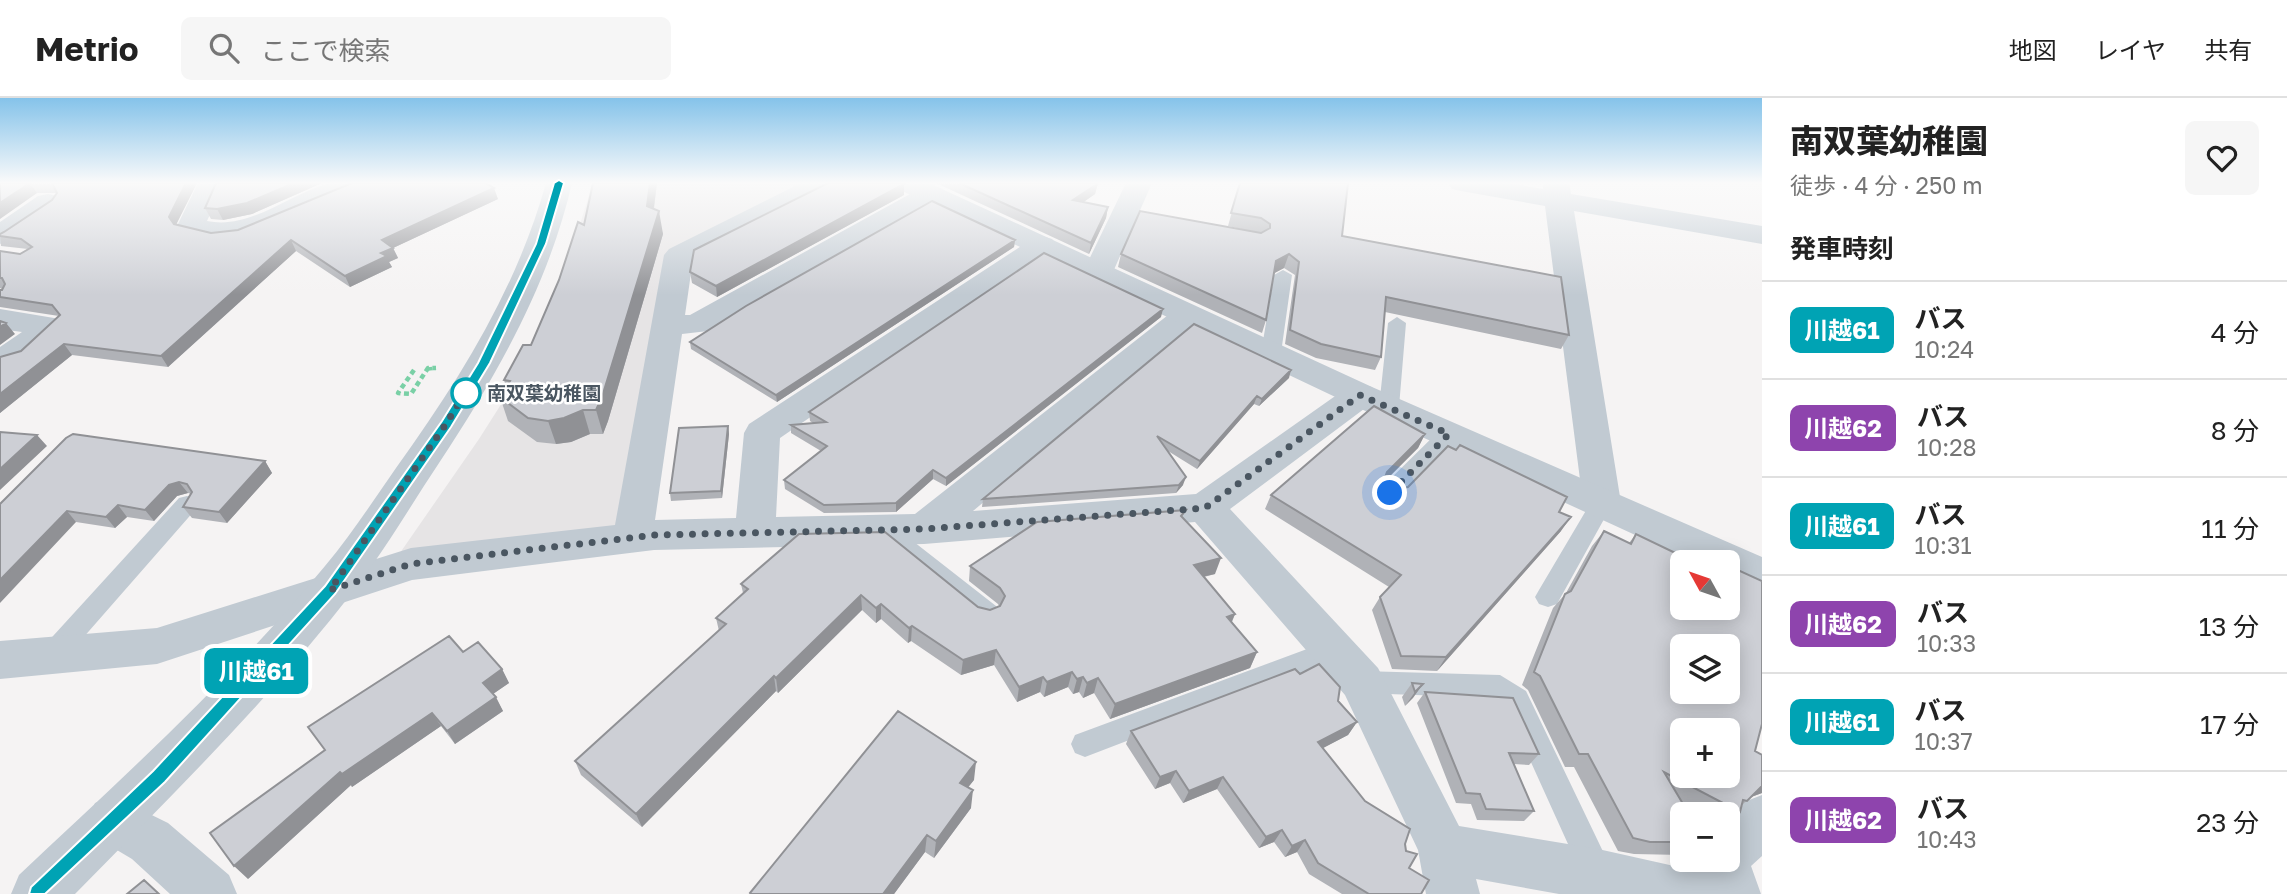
<!DOCTYPE html>
<html lang="ja">
<head>
<meta charset="utf-8">
<style>
  :root { --surface:#fff; --page:#f6f6f6; --text:#222; --muted:#767676; --line:#e0e0e0 }
  body { margin:0; font-family:"Golos Text","Noto Sans JP",sans-serif; background:var(--page); color:var(--text); height:100vh; display:flex; flex-direction:column; font-size:26px; white-space:nowrap }
  * { box-sizing:border-box; margin:0 }
  p { font-size:23px; color:var(--muted) }
  .icon { flex:none; width:38px; height:38px; fill:none; stroke:currentColor; stroke-width:2; stroke-linecap:round; stroke-linejoin:round }
  .map { position:relative; flex:1; overflow:hidden }
  .details { display:flex; flex-direction:column; background:var(--surface); width:525px }
  .details>* { flex:none }
  .badge { padding:0 14px; border-radius:10px; font-size:24px; line-height:46px }
  .needle { width:46px; rotate:310deg }
  .buttons { position:absolute; left:1670px; top:452px; display:grid; gap:14px }
  .buttons a { display:grid; place-items:center; width:70px; height:70px; border-radius:10px; background:var(--surface); box-shadow:0 4px 18px #0003; font-size:35px }
  .you { position:absolute; width:35px; height:35px; margin:-18px; border:5px solid #fff; border-radius:50%; background:#1a73e8; box-shadow:0 0 0 10px #1a73e833 }
  .map>.badge { position:absolute; translate:-50% -50%; box-shadow:0 0 0 4px #fff }
  h2 { padding:0 28px; font-size:26px; line-height:63px }
  .round { display:grid; place-items:center; flex:none; width:74px; height:74px; border-radius:10px; background:var(--page) }
  .head { display:flex; align-items:center; justify-content:space-between; height:119px; padding:0 28px }
  h1 { font-size:33px; font-weight:800; line-height:52px }
  ul { padding:0; list-style:none }
  li { display:flex; align-items:center; gap:21px; height:98px; padding:0 28px; border-top:2px solid var(--line) }
  li div { flex:1 }
  li b { display:block; font-size:26px }
  li em { font-style:normal }
  li .badge { min-width:77px; font-weight:700; text-align:center }
  header { display:flex; align-items:center; gap:42px; box-sizing:border-box; height:98px; padding:0 35px; background:var(--surface); border-bottom:2px solid var(--line) }
  header strong { font-size:33px }
  nav { display:flex; gap:38px; margin-inline-start:auto; font-size:24px }
  .search { width:490px; height:63px; background:var(--page); display:flex; align-items:center; gap:18px; box-sizing:border-box; padding:0 24px; border-radius:10px; color:var(--muted); font-size:26px }
  main { display:flex; flex:1; min-height:0 }
  .map>svg:first-child { display:block }
  .education { fill:#e6e4e5 }
  .lines { fill:none; stroke-linecap:round; stroke-linejoin:round }
  .path-far1 { stroke:#7ad0a6; stroke-width:3.5; stroke-dasharray:4.5 2.5; stroke-linecap:butt }
  .path { stroke:#7ad0a6; stroke-width:4.5; stroke-dasharray:5 3.5; stroke-linecap:butt }
  .service { fill:#c1cad2; fill-rule:evenodd }
  .minor { fill:#c1cad2; fill-rule:evenodd }
  .tertiary { fill:#c1cad2; fill-rule:evenodd }
  .wall { fill:#b0b2b7 }
  .shaded-wall { fill:#909195 }
  .building { fill:#cdcfd5; stroke:#909195; stroke-width:2; fill-rule:evenodd }
  .line { fill:#00a3b4; stroke:#fff; stroke-width:2 }
  .walk { stroke:#4a5661; stroke-width:7; stroke-dasharray:0 12.6 }
  .stop-dot { fill:#fff; stroke:#00a3b4; stroke-width:3.5 }
  .labels { text-anchor:middle; stroke-width:5; stroke-linejoin:round; paint-order:stroke }
  .stop-label { font-size:19px; font-weight:bold; fill:#4a5661; stroke:#fff; text-anchor:start }
</style>
</head>
<body>
<header>
<strong>Metrio</strong>
<div class="search"><svg class="icon" aria-label="search" viewBox="0 0 24 24"><circle cx="10" cy="10" r="6"/><path d="M15 15l6 6"/></svg>ここで検索</div>
<nav><a>地図</a><a>レイヤ</a><a>共有</a></nav>
</header>
<main>
<div class="map">
<svg width="1762" height="796" viewBox="0 0 1762 796">
  <rect width="100%" height="100%" fill="#f5f3f3"/>
  <path class="education" d="M 593,85 L 809,85 L 674,155 L 626,433 L 393,465 L 479,341 L 533,256 L 561,186 Z"/>
  <g class="lines">
    <path class="path-far1" d="M 428,271 L 436,270"/>
    <path class="path" d="M 414,272 L 398,295 L 411,296 L 428,270 L 436,270"/>
    <path class="service" d="M 1283,172 L 1292,177 L 1281,255 L 1278,259 L 1264,259 L 1261,255 L 1274,177 Z
      M 1397,219 L 1406,225 L 1399,309 L 1396,314 L 1382,314 L 1379,309 L 1388,225 Z
      M 1449,329 L 1457,331 L 1460,336 L 1457,341 L 1398,401 L 1390,403 L 1382,401 L 1379,395 L 1382,389 L 1441,331 Z
      M 1602,397 L 1610,399 L 1613,405 L 1557,506 L 1548,509 L 1539,506 L 1535,499 L 1539,492 L 1594,399 Z
      M 187,398 L 195,400 L 198,406 L 195,412 L 61,565 L 52,568 L 43,565 L 39,557 L 43,549 L 179,400 Z
      M 883,423 L 891,426 L 996,508 L 1000,515 L 996,522 L 987,525 L 978,522 L 875,438 L 871,432 L 875,426 Z
      M 1334,541 L 1343,544 L 1347,552 L 1343,560 L 1085,659 L 1075,655 L 1071,646 L 1075,637 Z
      M 1362,573 L 1500,577 L 1526,593 L 1609,766 L 1614,777 L 1609,788 L 1598,792 L 1587,788 L 1506,609 L 1495,600 L 1362,595 L 1352,592 L 1349,584 L 1352,576 Z"/>
    <path class="minor" d="M 198,85 L 224,85 L 207,123 C 249,132 288,97 327,86 C 338,83 353,85 365,85 L 361,91 L 243,140 L 218,143 L 181,134 L 177,128 Z
      M 801,85 L 835,85 L 831,91 L 693,161 L 685,217 L 690,217 L 921,90 L 931,88 L 941,90 L 945,96 L 941,102 L 708,233 L 682,236 L 655,422 L 736,420 L 744,335 L 749,326 L 1032,141 L 1042,138 L 1052,141 L 1057,147 L 1052,153 L 780,340 L 776,419 L 915,416 L 1177,210 L 1188,207 L 1199,210 L 1204,217 L 1199,224 L 973,413 L 1196,396 L 1348,289 L 1360,286 L 1372,289 L 1377,297 L 1372,305 L 1230,411 L 1378,570 L 1459,728 L 1598,751 L 1701,774 L 1697,761 L 1727,761 L 1727,722 L 1741,710 L 1744,704 L 1762,697 L 1762,758 L 1751,768 L 1761,796 L 1559,796 L 1476,781 L 1480,796 L 1426,796 L 1418,752 L 1345,597 L 1195,424 L 924,446 L 654,452 L 412,482 L 157,566 L 0,581 L 0,543 L 157,530 L 411,450 L 615,427 L 664,157 L 669,151 Z
      M 1126,85 L 1152,85 L 1113,174 L 1109,180 L 1098,183 L 1087,180 L 1083,174 Z
      M 1448,85 L 1509,85 L 1543,91 L 1543,85 L 1569,85 L 1571,96 L 1762,128 L 1762,146 L 1574,113 L 1621,405 L 1616,415 L 1602,419 L 1588,415 L 1583,405 L 1545,108 L 1461,93 L 1452,91 Z
      M 48,96 L 58,98 L 62,104 L 58,110 L 10,143 L 0,146 L 0,124 L 38,98 Z
      M 0,211 L 60,221 L 65,228 L 28,262 L 0,270 L 0,249 L 22,234 L 0,231 Z
      M 113,698 L 168,725 L 229,777 L 237,796 L 170,796 L 132,761 L 95,739 L 88,722 L 95,705 Z"/>
    <path class="tertiary" d="M 546,85 L 572,85 C 548,188 497,277 439,365 C 411,407 385,452 354,492 C 270,601 171,698 75,796 L 11,796 L 19,777 C 124,678 233,580 325,468 C 351,437 373,403 396,370 C 460,281 516,192 546,85 Z
      M 894,85 L 929,85 L 1372,289 L 1762,459 L 1762,493 L 1727,479 L 1727,464 L 1694,464 L 1348,305 L 898,91 Z"/>
  </g>
  <path class="wall" d="M 0,85 L 197,85 L 176,126 L 211,135 L 498,101 L 393,150 L 398,160 L 389,164 L 392,169 L 350,189 L 296,153 L 168,269 L 72,257 L 0,315 L 0,259 L 21,253 L 59,218 L 0,209 L 0,192 L 2,191 L 0,190 L 0,153 L 20,156 L 28,151 L 1,148 L 0,136 L 4,134 L 52,102 L 57,95 L 37,95 Z
    M 216,85 L 322,85 L 252,116 L 223,122 L 211,121 L 205,110 Z
    M 593,85 L 657,85 L 654,111 L 663,136 L 608,323 L 603,336 L 590,336 L 571,344 L 556,346 L 537,344 L 508,323 L 500,299 L 506,289 L 504,282 L 531,247 L 584,127 Z
    M 936,85 L 1098,85 L 1095,96 L 1083,104 L 1108,109 L 1106,120 L 1089,156 Z
    M 1240,85 L 1342,138 L 1569,237 L 1561,251 L 1385,214 L 1381,259 L 1375,272 L 1316,260 L 1285,246 L 1295,177 L 1284,170 L 1274,175 L 1266,222 L 1262,235 L 1118,169 L 1121,156 L 1259,135 L 1228,128 Z
    M 904,97 L 717,199 L 692,185 L 690,174 Z
    M 1015,142 L 1014,149 L 777,304 L 691,251 L 690,244 Z
    M 1161,219 L 946,388 L 933,381 L 896,414 L 824,415 L 785,391 L 784,382 L 821,353 L 791,335 L 791,327 L 813,325 L 810,323 L 809,314 Z
    M 1289,280 L 1259,308 L 1254,306 L 1197,371 L 1168,353 L 1183,387 L 1176,395 L 982,409 L 983,401 Z
    M 728,328 L 729,336 L 722,400 L 671,403 L 670,395 Z
    M 1425,336 L 1418,350 L 1385,383 L 1389,389 L 1559,414 L 1561,433 L 1437,573 L 1392,571 L 1372,512 L 1380,499 L 1389,489 L 1265,411 L 1271,397 Z
    M 265,363 L 272,375 L 227,425 L 192,420 L 183,409 L 191,396 L 188,395 L 177,398 L 154,423 L 127,419 L 115,430 L 76,424 L 0,406 Z
    M 1183,421 L 1215,476 L 1204,479 L 1235,516 L 1232,524 L 1257,554 L 1250,570 L 1110,621 L 1094,595 L 1083,600 L 1079,594 L 1073,596 L 1068,589 L 1044,599 L 1040,594 L 1017,604 L 994,567 L 961,577 L 911,543 L 908,545 L 881,521 L 876,525 L 862,512 L 778,595 L 776,593 L 642,729 L 581,677 L 575,663 L 719,533 L 716,520 L 743,495 L 741,486 L 799,436 L 978,509 L 990,512 L 999,508 L 998,506 L 969,483 L 970,468 Z
    M 1604,433 L 1629,445 L 1636,436 L 1755,653 L 1762,657 L 1762,695 L 1751,699 L 1742,707 L 1740,714 L 1727,723 L 1727,716 L 1703,716 L 1682,705 L 1682,757 L 1634,756 L 1618,753 L 1574,669 L 1565,669 L 1528,592 L 1522,587 L 1553,510 L 1566,495 L 1592,448 Z
    M 463,554 L 502,571 L 509,585 L 493,596 L 503,613 L 455,646 L 441,628 L 352,689 L 351,687 L 248,781 L 325,652 Z
    M 1300,576 L 1338,603 L 1357,624 L 1348,637 L 1322,650 L 1365,703 L 1405,746 L 1409,770 L 1421,796 L 1342,796 L 1309,776 L 1297,754 L 1285,759 L 1274,744 L 1259,750 L 1217,691 L 1183,705 L 1170,685 L 1155,691 L 1126,646 L 1131,633 Z
    M 1412,585 L 1423,586 L 1405,608 L 1402,599 Z
    M 1425,594 L 1539,656 L 1529,667 L 1514,666 L 1534,713 L 1524,723 L 1477,722 L 1471,706 L 1456,705 L 1417,605 Z
    M 974,682 L 968,689 L 971,710 L 934,760 L 925,754 L 894,796 L 750,796 L 750,795 Z"/>
  <path class="shaded-wall" d="M 30,85 L 37,95 L 0,121 L 0,105 Z
    M 186,85 L 197,85 L 175,129 L 169,119 Z
    M 294,85 L 322,85 L 252,116 L 223,122 L 217,111 Z
    M 650,85 L 657,85 L 651,130 L 647,108 Z
    M 1093,85 L 1098,85 L 1095,96 L 1071,113 L 1073,102 Z
    M 904,86 L 904,97 L 717,199 L 716,188 Z
    M 494,90 L 498,101 L 393,150 L 398,160 L 389,164 L 392,169 L 350,189 L 345,178 L 381,155 L 382,142 Z
    M 1108,109 L 1106,120 L 1089,156 L 1091,145 Z
    M 659,113 L 663,136 L 608,323 L 603,336 L 596,312 Z
    M 291,142 L 296,153 L 168,269 L 161,258 Z
    M 1015,142 L 1014,149 L 777,304 L 776,297 Z
    M 1289,156 L 1284,170 L 1271,177 L 1276,163 Z
    M 1163,211 L 1161,219 L 946,388 L 946,380 Z
    M 6,225 L 15,236 L 0,247 L 0,229 Z
    M 64,246 L 72,257 L 0,315 L 0,296 Z
    M 1291,272 L 1289,280 L 1259,308 L 1262,301 Z
    M 1257,298 L 1254,306 L 1197,371 L 1200,363 Z
    M 583,312 L 590,336 L 571,344 L 556,346 L 548,323 Z
    M 728,328 L 729,336 L 722,400 L 721,393 Z
    M 1425,336 L 1418,350 L 1380,388 L 1387,374 Z
    M 37,337 L 47,348 L 0,392 L 0,371 Z
    M 265,363 L 272,375 L 227,425 L 219,414 Z
    M 933,372 L 933,381 L 896,414 L 896,405 Z
    M 1186,379 L 1183,387 L 1176,395 L 1179,387 Z
    M 179,384 L 188,395 L 177,398 L 154,423 L 145,412 L 169,387 Z
    M 118,407 L 127,419 L 115,430 L 106,419 Z
    M 67,413 L 76,424 L 0,505 L 0,482 Z
    M 1571,419 L 1561,433 L 1437,573 L 1446,559 Z
    M 1221,460 L 1215,476 L 1188,482 L 1194,467 Z
    M 861,497 L 862,512 L 778,595 L 776,580 Z
    M 881,506 L 881,521 L 876,525 L 876,510 Z
    M 1235,516 L 1228,532 L 1227,519 Z
    M 912,528 L 911,543 L 908,545 L 909,530 Z
    M 996,552 L 994,567 L 961,577 L 963,562 Z
    M 1257,554 L 1250,570 L 1110,621 L 1115,606 Z
    M 502,571 L 509,585 L 490,598 L 483,585 Z
    M 1072,574 L 1068,589 L 1044,599 L 1047,584 Z
    M 774,578 L 776,593 L 642,729 L 636,716 Z
    M 1043,579 L 1040,594 L 1017,604 L 1019,589 Z
    M 1083,579 L 1079,594 L 1073,596 L 1077,581 Z
    M 1098,580 L 1094,595 L 1083,600 L 1087,585 Z
    M 1423,586 L 1413,600 L 1405,608 L 1415,594 Z
    M 496,599 L 503,613 L 455,646 L 447,633 Z
    M 432,615 L 441,628 L 352,689 L 351,687 L 248,781 L 234,768 L 340,674 Z
    M 1357,624 L 1348,637 L 1310,657 L 1318,644 Z
    M 976,664 L 974,682 L 958,702 L 960,685 Z
    M 1176,673 L 1170,685 L 1155,691 L 1160,679 Z
    M 1223,679 L 1217,691 L 1183,705 L 1189,693 Z
    M 1762,688 L 1762,695 L 1743,702 Z
    M 973,692 L 971,710 L 934,760 L 936,743 Z
    M 1282,732 L 1274,744 L 1259,750 L 1266,739 Z
    M 927,737 L 925,754 L 894,796 L 883,796 Z
    M 1305,742 L 1297,754 L 1285,759 L 1292,748 Z"/>
  <path class="building" d="M 0,85 L 30,85 L 0,105 Z
    M 52,85 L 186,85 L 169,119 L 174,126 L 211,135 L 238,132 L 352,85 L 485,85 L 494,90 L 382,142 L 393,150 L 381,155 L 387,158 L 345,178 L 291,142 L 161,258 L 64,246 L 0,296 L 0,259 L 21,253 L 60,217 L 52,207 L 0,199 L 0,192 L 2,192 L 5,186 L 2,180 L 0,180 L 0,153 L 20,156 L 32,149 L 21,141 L 0,138 L 0,136 L 4,134 L 52,102 L 57,95 Z
    M 216,85 L 294,85 L 247,105 L 217,111 L 205,110 Z
    M 593,85 L 650,85 L 647,108 L 659,113 L 602,299 L 596,312 L 583,312 L 564,320 L 548,323 L 528,320 L 500,299 L 510,283 L 504,282 L 523,247 L 531,247 L 559,182 L 578,124 L 584,127 Z
    M 828,85 L 902,85 L 904,86 L 716,188 L 690,174 L 694,152 Z
    M 959,85 L 1095,85 L 1097,86 L 1073,102 L 1108,109 L 1091,145 Z
    M 1240,85 L 1348,85 L 1342,138 L 1561,179 L 1569,237 L 1386,199 L 1381,259 L 1321,246 L 1290,232 L 1299,164 L 1289,156 L 1276,163 L 1266,222 L 1121,156 L 1140,113 L 1261,135 L 1270,130 L 1270,126 L 1261,120 L 1231,115 Z
    M 932,103 L 1015,142 L 776,297 L 690,244 L 746,208 Z
    M 1044,155 L 1163,211 L 946,380 L 933,372 L 896,405 L 824,407 L 784,382 L 827,348 L 791,327 L 826,324 L 809,314 Z
    M 0,223 L 6,225 L 0,229 Z
    M 1194,226 L 1291,272 L 1262,301 L 1257,298 L 1200,363 L 1157,338 L 1186,379 L 1179,387 L 983,401 Z
    M 1374,308 L 1425,336 L 1387,374 L 1384,382 L 1389,389 L 1398,391 L 1408,389 L 1448,348 L 1456,352 L 1460,347 L 1567,399 L 1559,414 L 1571,419 L 1446,559 L 1401,558 L 1380,499 L 1401,477 L 1271,397 Z
    M 728,328 L 721,393 L 670,395 L 679,330 Z
    M 0,334 L 37,337 L 0,371 Z
    M 73,336 L 265,363 L 219,414 L 183,409 L 192,394 L 187,386 L 179,384 L 169,387 L 145,412 L 118,407 L 106,419 L 67,413 L 0,482 L 0,406 L 66,340 Z
    M 1186,412 L 1181,418 L 1221,460 L 1194,467 L 1235,516 L 1227,519 L 1257,554 L 1115,606 L 1098,580 L 1087,585 L 1083,579 L 1077,581 L 1072,574 L 1047,584 L 1043,579 L 1019,589 L 996,552 L 963,562 L 912,528 L 909,530 L 881,506 L 876,510 L 861,497 L 776,580 L 774,578 L 636,716 L 575,663 L 726,526 L 716,520 L 748,491 L 741,486 L 799,436 L 885,434 L 978,509 L 990,512 L 1000,508 L 1005,498 L 1000,490 L 970,468 L 1037,424 Z
    M 1604,433 L 1631,446 L 1636,436 L 1694,464 L 1682,464 L 1682,509 L 1727,509 L 1727,467 L 1762,483 L 1762,626 L 1755,653 L 1762,657 L 1762,688 L 1747,703 L 1743,702 L 1740,714 L 1664,674 L 1689,716 L 1682,716 L 1682,744 L 1650,744 L 1633,740 L 1588,656 L 1579,656 L 1540,578 L 1534,574 L 1565,496 L 1571,493 ZM 1682,548 L 1727,548 L 1727,593 L 1682,593 ZM 1682,632 L 1727,632 L 1727,677 L 1682,677 Z
    M 449,538 L 463,554 L 478,544 L 502,571 L 483,585 L 496,599 L 447,633 L 432,615 L 342,676 L 340,674 L 234,768 L 210,735 L 325,652 L 308,629 Z
    M 1319,566 L 1340,589 L 1338,603 L 1357,624 L 1318,644 L 1365,703 L 1410,731 L 1405,746 L 1406,753 L 1417,756 L 1409,770 L 1429,782 L 1421,796 L 1369,796 L 1318,765 L 1305,742 L 1292,748 L 1282,732 L 1266,739 L 1223,679 L 1189,693 L 1176,673 L 1160,679 L 1131,633 L 1295,571 L 1300,576 Z
    M 1412,585 L 1423,586 L 1415,594 Z
    M 1425,594 L 1513,600 L 1539,656 L 1509,655 L 1534,713 L 1486,711 L 1480,696 L 1466,695 Z
    M 898,613 L 976,664 L 960,685 L 973,692 L 936,743 L 927,737 L 883,796 L 751,796 L 750,795 Z
    M 144,782 L 159,796 L 127,796 Z"/>
  <linearGradient id="sky" x2="0" y2="1"><stop stop-color="#85c3ea"/><stop offset="0.43" stop-color="#fafafa"/><stop offset="1" stop-color="#fafafa" stop-opacity="0"/></linearGradient>
  <rect width="1762" height="197" fill="url(#sky)"/>
  <path class="line" d="M 559,82 L 564,85 L 546,146 L 490,265 L 451,329 L 335,496 L 165,684 L 45,796 L 29,796 L 31,789 L 153,673 L 325,488 L 442,323 L 478,265 L 536,146 L 554,85 Z"/>
  <g class="lines">
    <path class="walk" d="M 466,295 L 471,285 L 446,326 L 330,492 L 411,466 L 654,437 L 924,431 L 1205,410 L 1360,297 L 1449,336 L 1390,395"/>
  </g>
  <circle class="stop-dot" cx="466" cy="295" r="14"/>
  <g class="labels">
    <g class="stop-label">
      <text x="487" y="302">南双葉幼稚園</text>
    </g>
  </g>
</svg>
<div class="buttons">
<a><svg class="needle" viewBox="-14 -14 28 28"><path d="M0-13l5 13h-10z" fill="#e53935"/><path d="M0 13l5-13h-10z" fill="#767676"/></svg></a>
<a><svg class="icon" aria-label="layers" viewBox="0 0 24 24"><path d="M12 4l9 5-9 5-9-5zM3 14l9 5 9-5"/></svg></a>
<a>+</a>
<a>−</a>
</div>
<div class="you" style="left:1390px;top:395px"></div>
<b class="badge" style="left:256px;top:573px;background:#00a3b4;color:#fff">川越61</b>
</div>
<section class="details">
<div class="head"><div><h1>南双葉幼稚園</h1><p>徒歩 · 4 分 · 250 m</p></div><a class="round"><svg class="icon" aria-label="heart" viewBox="0 0 24 24"><path d="M12 20l-8-8c-3-5 5-10 8-4 3-6 11-1 8 4z"/></svg></a></div>
<h2>発車時刻</h2>
<ul>
<li><span class="badge" style="background:#00a3b4;color:#fff">川越61</span><div><b>バス</b><p>10:24</p></div><em>4 分</em></li>
<li><span class="badge" style="background:#8e44ad;color:#fff">川越62</span><div><b>バス</b><p>10:28</p></div><em>8 分</em></li>
<li><span class="badge" style="background:#00a3b4;color:#fff">川越61</span><div><b>バス</b><p>10:31</p></div><em>11 分</em></li>
<li><span class="badge" style="background:#8e44ad;color:#fff">川越62</span><div><b>バス</b><p>10:33</p></div><em>13 分</em></li>
<li><span class="badge" style="background:#00a3b4;color:#fff">川越61</span><div><b>バス</b><p>10:37</p></div><em>17 分</em></li>
<li><span class="badge" style="background:#8e44ad;color:#fff">川越62</span><div><b>バス</b><p>10:43</p></div><em>23 分</em></li>
</ul>
</section>
</main>
</body>
</html>
